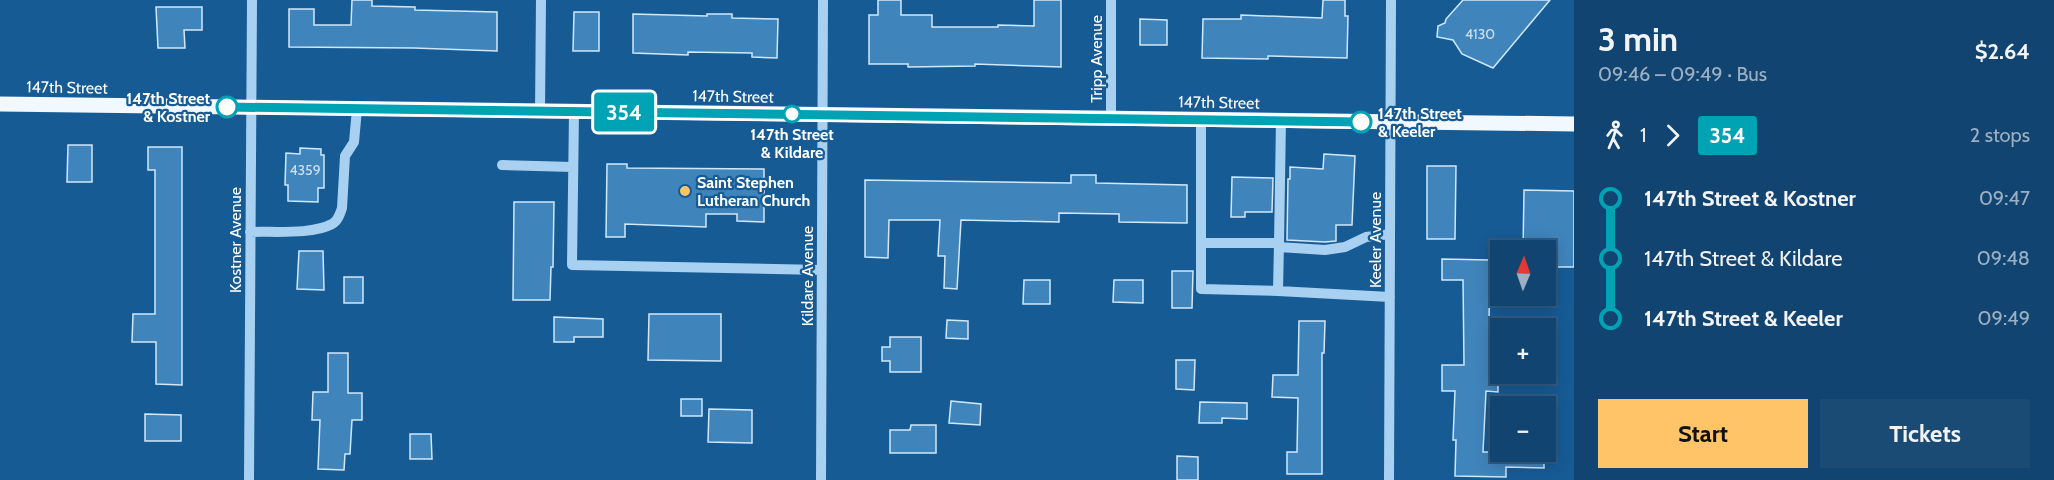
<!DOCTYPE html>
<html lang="en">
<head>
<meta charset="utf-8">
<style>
  :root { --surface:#114470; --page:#1a4b75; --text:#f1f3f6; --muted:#9cb0c3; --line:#305c83; --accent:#ffc468 }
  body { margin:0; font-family:Cabin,sans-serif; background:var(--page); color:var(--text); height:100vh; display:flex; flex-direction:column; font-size:22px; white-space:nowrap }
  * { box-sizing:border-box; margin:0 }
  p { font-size:20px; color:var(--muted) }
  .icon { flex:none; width:33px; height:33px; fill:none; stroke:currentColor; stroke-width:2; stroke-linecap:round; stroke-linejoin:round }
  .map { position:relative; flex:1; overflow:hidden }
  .sheet { display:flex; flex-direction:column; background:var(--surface); width:480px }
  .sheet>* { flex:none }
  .badge { padding:0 12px; border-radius:4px; font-size:21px; line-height:39px }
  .needle { width:39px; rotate:2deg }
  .tools { position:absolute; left:1490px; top:240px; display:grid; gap:12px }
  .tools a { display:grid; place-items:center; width:66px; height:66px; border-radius:0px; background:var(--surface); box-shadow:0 3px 15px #0003,0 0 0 2px var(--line); font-size:30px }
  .map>.badge { position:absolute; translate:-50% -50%; box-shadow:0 0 0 3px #fff }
  .legs { display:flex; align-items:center; gap:9px; height:66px; padding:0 24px; font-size:20px }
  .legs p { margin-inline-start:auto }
  .headline { display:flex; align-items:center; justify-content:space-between; height:102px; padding:0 24px }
  h1 { font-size:33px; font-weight:700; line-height:45px }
  .primary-button { display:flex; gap:12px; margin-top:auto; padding:12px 24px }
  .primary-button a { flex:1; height:69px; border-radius:0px; background:var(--accent); color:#111; font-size:24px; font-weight:700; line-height:69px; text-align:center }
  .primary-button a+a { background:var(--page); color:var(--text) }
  ul { padding:0 24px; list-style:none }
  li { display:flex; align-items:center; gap:21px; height:60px; font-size:22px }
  li i { display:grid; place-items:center; width:9px; height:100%; margin:0 8px; background:currentColor }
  li i::after { content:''; width:15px; height:15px; margin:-8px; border:4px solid; border-radius:50%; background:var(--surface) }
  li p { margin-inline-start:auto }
  li:first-child i { background:linear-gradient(#0000 50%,currentColor 0) }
  li:last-child i { background:linear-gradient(currentColor 50%,#0000 0) }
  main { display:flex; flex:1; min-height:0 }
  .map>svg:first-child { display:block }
  .building { fill:#4084bc; stroke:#cfe8fc; stroke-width:1.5 }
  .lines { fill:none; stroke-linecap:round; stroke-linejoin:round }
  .minor { stroke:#a8d0f1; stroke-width:10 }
  .major { stroke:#f2f8ff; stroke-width:15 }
  .line-1-casing { stroke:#fff; stroke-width:14 }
  .line-1 { stroke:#00a3b4; stroke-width:9 }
  .stop-1-dot { fill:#fff; stroke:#00a3b4; stroke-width:3 }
  .poi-dot { fill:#ffc468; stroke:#175b95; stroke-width:2 }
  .labels { text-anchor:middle; stroke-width:4.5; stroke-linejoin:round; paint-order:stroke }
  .number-label { font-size:14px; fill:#cfe0ee }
  .street-label { font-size:16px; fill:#fff; stroke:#175b95 }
  .stop-label { font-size:16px; font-weight:bold; fill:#fff; stroke:#175b95; text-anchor:end }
  .poi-label { font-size:16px; font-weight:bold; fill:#fff; stroke:#175b95; text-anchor:start }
</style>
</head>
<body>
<main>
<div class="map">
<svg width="1574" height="480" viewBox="0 0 1574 480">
  <rect width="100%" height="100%" fill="#175b95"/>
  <path class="building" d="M 352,0 L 372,0 L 372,6 L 415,7 L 415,10 L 497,12 L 497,51 L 414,48 L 289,47 L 289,9 L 314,9 L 314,25 L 351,25 Z
    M 878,0 L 901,0 L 901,15 L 932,15 L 932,27 L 998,27 L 998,25 L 1034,26 L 1034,0 L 1061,0 L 1061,67 L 975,64 L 975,66 L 908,67 L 908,64 L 869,64 L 869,15 L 878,15 Z
    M 1323,0 L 1345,0 L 1345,16 L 1348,16 L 1347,58 L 1268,56 L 1268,59 L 1202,58 L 1203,19 L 1241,19 L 1241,15 L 1322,18 Z
    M 1463,0 L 1550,0 L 1493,68 L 1462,54 L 1453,40 L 1437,37 L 1438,26 L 1445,23 L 1446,19 Z
    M 156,7 L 202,7 L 202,30 L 184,30 L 185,48 L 158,48 Z
    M 574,12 L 599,12 L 599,51 L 573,51 Z
    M 633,14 L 707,16 L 707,14 L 732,14 L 732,18 L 778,19 L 777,58 L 752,57 L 752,53 L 688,52 L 688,55 L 633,53 Z
    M 1140,19 L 1167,20 L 1167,45 L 1140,45 Z
    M 68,145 L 92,145 L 92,182 L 67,182 Z
    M 148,147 L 182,147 L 182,385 L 156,384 L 156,342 L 132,342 L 133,314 L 155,314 L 155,170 L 148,170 Z
    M 300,148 L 321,149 L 321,155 L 324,155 L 324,188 L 318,188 L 318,202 L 288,201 L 288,185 L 285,185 L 286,153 L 300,154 Z
    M 1324,154 L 1355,156 L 1352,225 L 1336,225 L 1336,241 L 1325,242 L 1287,240 L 1288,179 L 1290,179 L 1290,167 L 1323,169 Z
    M 607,164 L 627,164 L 627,168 L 764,169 L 764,222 L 737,221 L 737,214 L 706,214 L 706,227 L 625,224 L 625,237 L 606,237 Z
    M 1427,166 L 1456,166 L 1455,239 L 1427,239 Z
    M 1071,175 L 1096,175 L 1096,183 L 1187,185 L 1187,223 L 1119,222 L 1119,214 L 1059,213 L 1059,222 L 961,220 L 957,289 L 944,288 L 945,256 L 938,256 L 940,220 L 889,220 L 888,258 L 865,257 L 865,180 L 1071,183 Z
    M 1232,177 L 1273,178 L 1272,212 L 1245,212 L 1245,217 L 1231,217 Z
    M 1524,190 L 1574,191 L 1574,267 L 1550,267 L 1550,250 L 1523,250 Z
    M 514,202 L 554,202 L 553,267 L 551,267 L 550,300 L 513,300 Z
    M 299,251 L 323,251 L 324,290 L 297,289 Z
    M 1442,259 L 1490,260 L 1489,321 L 1500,321 L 1500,346 L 1498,346 L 1498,392 L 1486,391 L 1483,452 L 1544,452 L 1544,468 L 1506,467 L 1506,477 L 1455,476 L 1456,440 L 1453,440 L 1455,391 L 1442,391 L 1442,365 L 1464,365 L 1463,280 L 1442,280 Z
    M 1172,271 L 1193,271 L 1192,308 L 1172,308 Z
    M 344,277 L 363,277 L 363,303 L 344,303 Z
    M 1024,280 L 1050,280 L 1050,304 L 1023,304 Z
    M 1114,280 L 1143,280 L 1143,303 L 1113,302 Z
    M 649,314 L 721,314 L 721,361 L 648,360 Z
    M 554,317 L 603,319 L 603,337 L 574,337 L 574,342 L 554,342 Z
    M 947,320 L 968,321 L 968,339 L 946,338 Z
    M 1299,321 L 1325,321 L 1324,353 L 1322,353 L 1322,474 L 1287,474 L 1287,452 L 1297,452 L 1298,398 L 1272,397 L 1273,375 L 1298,375 Z
    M 890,337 L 921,337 L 921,372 L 890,372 L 890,361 L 882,361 L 882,347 L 890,347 Z
    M 328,353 L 348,353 L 348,393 L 362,393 L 362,420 L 352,420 L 350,454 L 345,454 L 344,470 L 318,469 L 320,420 L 312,420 L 313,392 L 328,392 Z
    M 1176,360 L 1195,360 L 1194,390 L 1176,389 Z
    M 681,399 L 702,399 L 702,416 L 681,416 Z
    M 951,401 L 981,404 L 980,425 L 949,423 Z
    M 1200,402 L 1247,403 L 1247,419 L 1222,418 L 1222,423 L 1199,423 Z
    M 709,409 L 752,410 L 752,443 L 708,442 Z
    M 145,414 L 181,415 L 181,441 L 145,441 Z
    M 911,425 L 936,425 L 936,453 L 890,453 L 890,430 L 910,430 Z
    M 410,434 L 431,434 L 432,459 L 410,459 Z
    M 1177,456 L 1198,457 L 1198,480 L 1177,480 Z"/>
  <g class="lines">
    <path class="minor" d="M 540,111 L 541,0
      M 574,112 L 572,265 L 822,270
      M 1111,118 L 1111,0
      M 1201,119 L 1201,243 L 1279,243 L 1281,120
      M 502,165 L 573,167
      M 250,232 C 273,231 312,235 332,224 C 338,221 340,214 342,208 L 345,156 L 354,142 L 357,109
      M 1201,243 L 1201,289 L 1278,291
      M 1279,243 L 1278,291 L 1390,297
      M 1279,247 L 1325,250 L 1345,247 L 1366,237 L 1390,234
      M 249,480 L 252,0
      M 821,480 L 823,0
      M 1389,480 L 1391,0"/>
    <path class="major" d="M 0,104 L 1574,124"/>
  </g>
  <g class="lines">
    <defs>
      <path id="line-1" d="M 227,107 L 1361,122"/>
    </defs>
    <use href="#line-1" class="line-1-casing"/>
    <use href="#line-1" class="line-1"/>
  </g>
  <g class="stop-1-dot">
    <circle cx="227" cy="107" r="10"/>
    <circle cx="792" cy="114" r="8"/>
    <circle cx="1361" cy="122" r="10"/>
  </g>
  <circle class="poi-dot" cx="685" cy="191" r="6"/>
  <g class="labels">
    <g class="number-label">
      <text x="1480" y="39">4130</text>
      <text x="305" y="175">4359</text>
    </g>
    <g class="street-label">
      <text transform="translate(1096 59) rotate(-90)" y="6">Tripp Avenue</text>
      <text transform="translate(67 87) rotate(1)" y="6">147th Street</text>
      <text transform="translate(733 96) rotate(1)" y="6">147th Street</text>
      <text transform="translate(1219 102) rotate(1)" y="6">147th Street</text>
      <text transform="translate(235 240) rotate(-90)" y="6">Kostner Avenue</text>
      <text transform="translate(1375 240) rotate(-90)" y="6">Keeler Avenue</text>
      <text transform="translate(807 276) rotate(-90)" y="6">Kildare Avenue</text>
    </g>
    <g class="stop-label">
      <text x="210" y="104">147th Street<tspan x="210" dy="18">&amp; Kostner</tspan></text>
      <text x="1378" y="119" text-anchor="start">147th Street<tspan x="1378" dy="18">&amp; Keeler</tspan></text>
      <text x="792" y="140" text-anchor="middle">147th Street<tspan x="792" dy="18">&amp; Kildare</tspan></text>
    </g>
    <g class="poi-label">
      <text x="697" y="188">Saint Stephen<tspan x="697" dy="18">Lutheran Church</tspan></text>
    </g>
  </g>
</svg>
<div class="tools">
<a><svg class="needle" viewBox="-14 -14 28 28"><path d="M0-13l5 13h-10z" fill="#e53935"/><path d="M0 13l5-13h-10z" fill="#9cb0c3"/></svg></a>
<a>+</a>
<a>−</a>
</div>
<b class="badge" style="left:624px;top:112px;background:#00a3b4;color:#fff">354</b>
</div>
<section class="sheet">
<div class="headline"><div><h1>3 min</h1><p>09:46 – 09:49 · Bus</p></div><b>$2.64</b></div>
<div class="legs"><svg class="icon" aria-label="walk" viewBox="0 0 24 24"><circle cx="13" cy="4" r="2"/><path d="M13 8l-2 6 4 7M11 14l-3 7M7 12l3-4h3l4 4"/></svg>1<svg class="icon" aria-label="forward" viewBox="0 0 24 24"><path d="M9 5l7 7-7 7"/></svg><b class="badge" style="background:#00a3b4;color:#fff">354</b><p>2 stops</p></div>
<ul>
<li><i style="color:#00a3b4"></i><b>147th Street &amp; Kostner</b><p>09:47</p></li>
<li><i style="color:#00a3b4"></i><span>147th Street &amp; Kildare</span><p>09:48</p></li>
<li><i style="color:#00a3b4"></i><b>147th Street &amp; Keeler</b><p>09:49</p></li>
</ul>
<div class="primary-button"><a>Start</a><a>Tickets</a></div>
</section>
</main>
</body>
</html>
